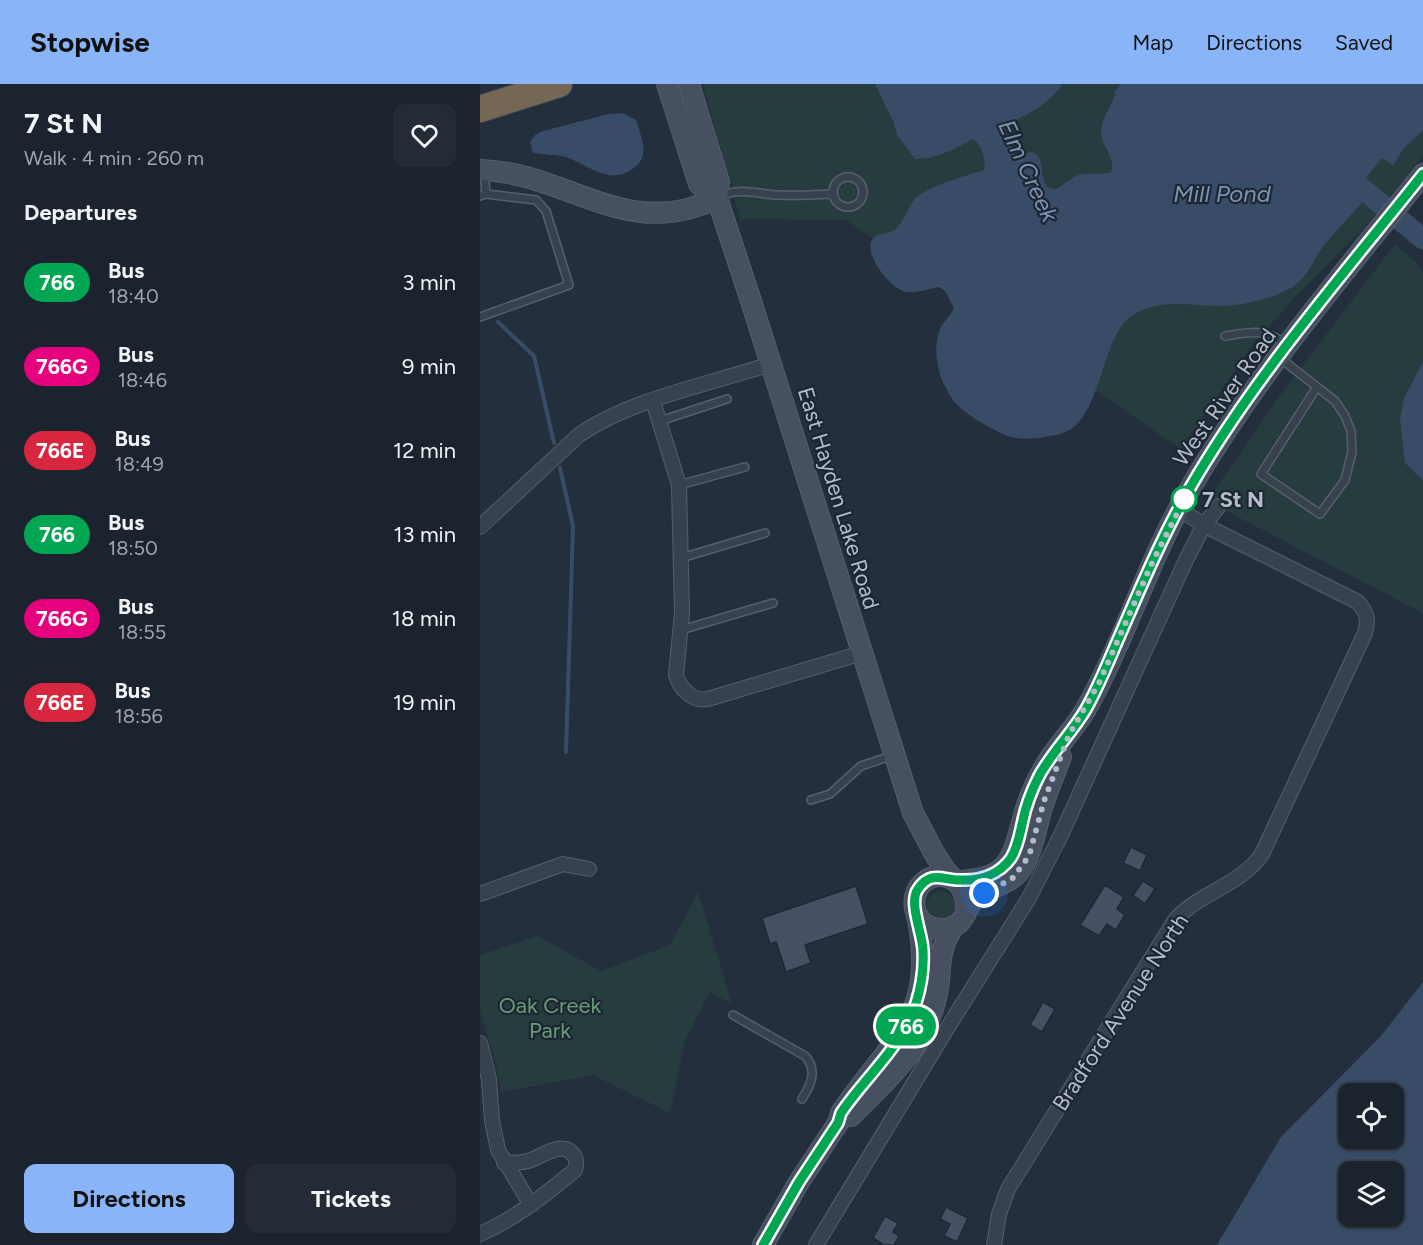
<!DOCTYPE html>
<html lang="en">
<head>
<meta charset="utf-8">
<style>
  :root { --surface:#1b232e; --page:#242b36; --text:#f1f3f6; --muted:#a0a4aa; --line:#39404a; --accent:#8ab4f8 }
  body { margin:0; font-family:Figtree,sans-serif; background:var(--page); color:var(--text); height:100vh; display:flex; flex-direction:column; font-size:22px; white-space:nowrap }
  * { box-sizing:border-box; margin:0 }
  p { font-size:20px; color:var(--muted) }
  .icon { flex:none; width:33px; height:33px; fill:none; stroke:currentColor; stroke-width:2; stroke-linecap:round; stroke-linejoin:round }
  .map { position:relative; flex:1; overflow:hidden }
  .side { display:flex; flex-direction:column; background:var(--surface); width:480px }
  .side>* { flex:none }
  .badge { padding:0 12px; border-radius:20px; font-size:21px; line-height:39px }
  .controls { position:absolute; left:858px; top:999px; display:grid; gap:12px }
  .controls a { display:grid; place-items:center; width:66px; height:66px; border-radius:12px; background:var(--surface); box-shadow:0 2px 4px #0004,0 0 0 2px var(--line); font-size:30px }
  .you { position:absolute; width:30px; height:30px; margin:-15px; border:4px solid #fff; border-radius:50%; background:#1a73e8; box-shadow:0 0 0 9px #1a73e833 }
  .map>.badge { position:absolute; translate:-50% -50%; box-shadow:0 0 0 3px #fff }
  h2 { padding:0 24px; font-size:22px; line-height:54px }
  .round { display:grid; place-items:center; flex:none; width:63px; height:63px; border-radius:12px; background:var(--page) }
  .head { display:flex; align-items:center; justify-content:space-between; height:102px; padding:0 24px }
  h1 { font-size:28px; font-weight:700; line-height:45px }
  .primary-button { display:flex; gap:12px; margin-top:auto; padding:12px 24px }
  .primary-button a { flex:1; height:69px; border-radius:12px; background:var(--accent); color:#111; font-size:24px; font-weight:700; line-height:69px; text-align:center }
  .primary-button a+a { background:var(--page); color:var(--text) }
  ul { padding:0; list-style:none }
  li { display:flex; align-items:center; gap:18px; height:84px; padding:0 24px }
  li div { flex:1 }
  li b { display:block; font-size:22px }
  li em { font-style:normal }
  li .badge { min-width:66px; font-weight:700; text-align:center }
  header { display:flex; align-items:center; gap:36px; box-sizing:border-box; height:84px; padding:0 30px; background:var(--accent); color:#111 }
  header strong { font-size:28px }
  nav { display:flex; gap:33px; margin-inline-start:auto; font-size:21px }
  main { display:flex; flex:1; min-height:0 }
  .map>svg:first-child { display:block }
  .green { fill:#263c3f }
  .water { fill:#394c67; fill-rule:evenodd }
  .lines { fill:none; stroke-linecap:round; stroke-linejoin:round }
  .stream { stroke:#394c67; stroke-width:4 }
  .river { stroke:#394c67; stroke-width:21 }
  .building { fill:#455162; stroke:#1f2835; stroke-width:1.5 }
  .lane-casing { stroke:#565f6c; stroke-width:10 }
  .street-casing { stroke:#565f6c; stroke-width:16 }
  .secondary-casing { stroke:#565f6c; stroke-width:22 }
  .highway-casing { stroke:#434c59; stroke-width:28 }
  .lane { stroke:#38414e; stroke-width:7 }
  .street { stroke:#38414e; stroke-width:14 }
  .secondary { stroke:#465061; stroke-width:20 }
  .highway { stroke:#746855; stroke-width:26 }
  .line-casing { stroke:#fff; stroke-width:14 }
  .line { stroke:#00a651; stroke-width:9 }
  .walk { stroke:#b4bcc9; stroke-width:6; stroke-dasharray:0 10.8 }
  .stop-dot { fill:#fff; stroke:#00a651; stroke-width:3 }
  .labels { text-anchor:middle; stroke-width:4.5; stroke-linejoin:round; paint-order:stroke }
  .street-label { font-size:22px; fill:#b4bcc9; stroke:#1d2633 }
  .stop-label { font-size:22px; font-weight:bold; fill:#b4bcc9; stroke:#1d2633; text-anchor:start }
  .park-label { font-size:22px; fill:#6b9a76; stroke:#1d2633 }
  .water-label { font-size:24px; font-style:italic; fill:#7c92b1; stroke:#1d2633 }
</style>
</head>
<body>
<header>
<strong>Stopwise</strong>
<nav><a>Map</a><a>Directions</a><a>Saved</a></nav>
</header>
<main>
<section class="side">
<div class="head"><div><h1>7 St N</h1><p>Walk · 4 min · 260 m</p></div><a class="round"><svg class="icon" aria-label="heart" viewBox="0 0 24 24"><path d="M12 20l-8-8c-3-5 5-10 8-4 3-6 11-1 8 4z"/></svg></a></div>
<h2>Departures</h2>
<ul>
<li><span class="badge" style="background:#00a651;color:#fff">766</span><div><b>Bus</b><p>18:40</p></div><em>3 min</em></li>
<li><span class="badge" style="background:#e6007e;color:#fff">766G</span><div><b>Bus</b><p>18:46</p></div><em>9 min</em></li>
<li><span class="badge" style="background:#d7263d;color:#fff">766E</span><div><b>Bus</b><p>18:49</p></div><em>12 min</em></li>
<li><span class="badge" style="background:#00a651;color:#fff">766</span><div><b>Bus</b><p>18:50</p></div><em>13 min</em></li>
<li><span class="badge" style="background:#e6007e;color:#fff">766G</span><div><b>Bus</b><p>18:55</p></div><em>18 min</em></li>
<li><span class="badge" style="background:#d7263d;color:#fff">766E</span><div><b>Bus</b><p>18:56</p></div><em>19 min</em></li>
</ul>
<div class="primary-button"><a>Directions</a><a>Tickets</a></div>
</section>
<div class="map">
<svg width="943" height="1161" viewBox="0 0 943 1161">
  <rect width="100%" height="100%" fill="#242f3e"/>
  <path class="green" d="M 223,0 L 943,0 L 943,72 L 884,144 L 821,207 L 773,260 L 701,365 L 366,136 L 260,135 Z
    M 915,160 L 937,179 L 943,190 L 943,278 L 924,314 L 925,379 L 943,397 L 943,529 L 727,417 L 804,306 Z
    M447 821a14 14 0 1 1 28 0a14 14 0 1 1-28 0Z
    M 218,808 L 252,920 L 230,908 L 205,957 L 190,1029 L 113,991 L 21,1008 L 15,976 L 0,927 L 0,871 L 58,852 L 121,887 L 190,861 Z"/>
  <path class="water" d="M 395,0 L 582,0 C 574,16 544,34 528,39 L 525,44 L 532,67 L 535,70 L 552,68 C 555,70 558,72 559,74 C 564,83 559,105 575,105 C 579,105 591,93 599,91 C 609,88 623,92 631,88 C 637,74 620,62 621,47 C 622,35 631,22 635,11 L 634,9 L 641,0 L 943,0 L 943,46 L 924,64 L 913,81 L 902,74 L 874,108 L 883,117 C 871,132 856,146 844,161 C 834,174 829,191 815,201 C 799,213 765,221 746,222 C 714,223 682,213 653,231 C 624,248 623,317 595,342 C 588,349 575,351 565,353 C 552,355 538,356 525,351 C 508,343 485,331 473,316 C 469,311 467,305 464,300 C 456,284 453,259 461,243 C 465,236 471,231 474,224 L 465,207 L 459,203 C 449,205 437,209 427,208 C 412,207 383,170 392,156 C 397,148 409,151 416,145 C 424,137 427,126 433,117 C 442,104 488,91 504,86 C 507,77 501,60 493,55 C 476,64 455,76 435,75 L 417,51 L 414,39 Z
    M 143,29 L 156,36 C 163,58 172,76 147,88 C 141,91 135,92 129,91 C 113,88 100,78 86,73 C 75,70 63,71 53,69 L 50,58 L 55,51 L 63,47 L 129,30 Z
    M 943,278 L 943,397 L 925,379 L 920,335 L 924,314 Z
    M 943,898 L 943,1161 L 737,1161 L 801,1053 L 901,952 ZM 868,1010 L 914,1010 L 914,1054 L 868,1054 ZM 868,1088 L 914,1088 L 914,1132 L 868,1132 Z"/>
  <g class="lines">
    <path class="stream" d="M 18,238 L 54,272 L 74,359
      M 80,384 L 93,442 L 86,668"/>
    <path class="river" d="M 854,88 L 867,92 L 943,155"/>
  </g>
  <path class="building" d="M 651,763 L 667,771 L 660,787 L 643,779 Z
    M 663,797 L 675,805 L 665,820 L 653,811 Z
    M 625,801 L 644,813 L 637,825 L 645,831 L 636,846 L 627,840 L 619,852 L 600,841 Z
    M 376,802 L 388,840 L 325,861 L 331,879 L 306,888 L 296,858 L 290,860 L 282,834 Z
    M 563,918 L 575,925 L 562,948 L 550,941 Z
    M 466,1123 L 488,1134 L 477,1158 L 464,1152 L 470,1140 L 460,1135 Z
    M 405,1132 L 418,1139 L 413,1148 L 419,1152 L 414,1161 L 404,1161 L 393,1154 Z"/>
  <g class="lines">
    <defs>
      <path id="lane" d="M 4,88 L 6,110
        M353 108a15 15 0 1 1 30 0a15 15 0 1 1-30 0Z
        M 0,112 L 6,110 L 56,116 L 66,127 L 89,201 L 0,233
        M 242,112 C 259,103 278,110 297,111 C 316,112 334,111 353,110
        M 745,252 C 771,248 784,244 806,260
        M 800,274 L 855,317 L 865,332 L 871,347 L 872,368 L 865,396 L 840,430 L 781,390 L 837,303
        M 180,337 L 247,315
        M 199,401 L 265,383
        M 201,474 L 285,449
        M 201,546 L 293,519
        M 331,716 L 350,710 L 381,682 L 414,671
        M 253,931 L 325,972 C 338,986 331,1001 322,1015"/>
      <path id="street" d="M 173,317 L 199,401 L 202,529 L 196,591 C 200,605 213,618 228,615 L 382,569
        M 0,443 L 99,351 C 151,315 230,300 291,280
        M 0,810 L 83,780 L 109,785
        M 0,959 L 9,995 L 12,1036 L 18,1066 L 51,1121
        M 0,1150 C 35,1135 66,1110 95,1086 C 97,1079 97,1074 92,1069 C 81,1057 61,1073 48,1077 C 40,1079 32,1079 24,1079
        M 336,1161 L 463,951 L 549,814 L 581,751 L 706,476 L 724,441 L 739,422
        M 514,1161 L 519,1130 L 528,1105 L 695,836 C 720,808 760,802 782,770 L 885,549 C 889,535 887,529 878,518 L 724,441 L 699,425"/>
      <path id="secondary" d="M 187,0 L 219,100 L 237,114
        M 209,0 L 239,98 L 237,114 L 271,217 L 433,729 C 446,752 455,776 473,795
        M 0,86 C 87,88 147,159 237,114
        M 475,797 C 526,795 531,781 543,735 C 548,714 557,695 568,677 C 580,659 595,644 606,625 C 645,556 668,477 708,408 C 774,294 861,193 943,90
        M 486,829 C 490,784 442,782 435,813 C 433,822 436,832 442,838 C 452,847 470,848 480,838 C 485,833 487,824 492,818 C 503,804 525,803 538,789 C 554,769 555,744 563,721 C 568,705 575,689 581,673
        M 371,1032 C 404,999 443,965 455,918 C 464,887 454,872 474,842
        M 283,1161 L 319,1098 L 358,1039 L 361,1029 C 410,956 459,932 437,832"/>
      <path id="highway" d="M 0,25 L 79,0"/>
    </defs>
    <use href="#lane" class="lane-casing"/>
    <use href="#street" class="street-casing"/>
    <use href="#secondary" class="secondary-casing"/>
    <use href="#highway" class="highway-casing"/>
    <use href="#lane" class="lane"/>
    <use href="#street" class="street"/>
    <use href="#secondary" class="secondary"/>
    <use href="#highway" class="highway"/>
  </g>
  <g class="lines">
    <defs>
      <path id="line" d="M 283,1161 L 319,1098 L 358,1039 L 361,1029 C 385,993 423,962 436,919 C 441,903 444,884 443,867 C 443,850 428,819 438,805 C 451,786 463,796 479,796 C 499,797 519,791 531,774 C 538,763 540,749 543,736 C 546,721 552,706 559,692 C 572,668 592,649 606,625 C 619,602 629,576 640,551 C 661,503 681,455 707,409 C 772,295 862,192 943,90"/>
    </defs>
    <use href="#line" class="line-casing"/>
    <use href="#line" class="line"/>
    <path class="walk" d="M 504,809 L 532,795 L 549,772 L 564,717 L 589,651 L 619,599 L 672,479 L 707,410 L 704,415"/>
  </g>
  <circle class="stop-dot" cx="704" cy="415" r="12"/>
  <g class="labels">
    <g class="street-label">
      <text transform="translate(744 313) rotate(-55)" y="8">West River Road</text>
      <text transform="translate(359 414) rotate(73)" y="8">East Hayden Lake Road</text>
      <text transform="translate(640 928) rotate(-57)" y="8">Bradford Avenue North</text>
    </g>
    <g class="stop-label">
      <text x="722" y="423">7 St N</text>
    </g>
    <g class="park-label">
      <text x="70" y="929">Oak Creek<tspan x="70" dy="25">Park</tspan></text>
    </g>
    <g class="water-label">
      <text transform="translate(548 87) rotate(65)" y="8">Elm Creek</text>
      <text x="742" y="118">Mill Pond</text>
    </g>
  </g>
</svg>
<div class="controls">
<a><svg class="icon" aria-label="locate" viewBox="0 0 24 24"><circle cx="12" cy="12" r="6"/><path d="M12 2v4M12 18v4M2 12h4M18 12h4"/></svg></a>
<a><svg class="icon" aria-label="layers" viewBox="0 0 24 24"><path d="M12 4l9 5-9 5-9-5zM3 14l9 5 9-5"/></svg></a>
</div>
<div class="you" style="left:504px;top:809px"></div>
<b class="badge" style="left:426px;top:942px;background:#00a651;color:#fff">766</b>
</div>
</main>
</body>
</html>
